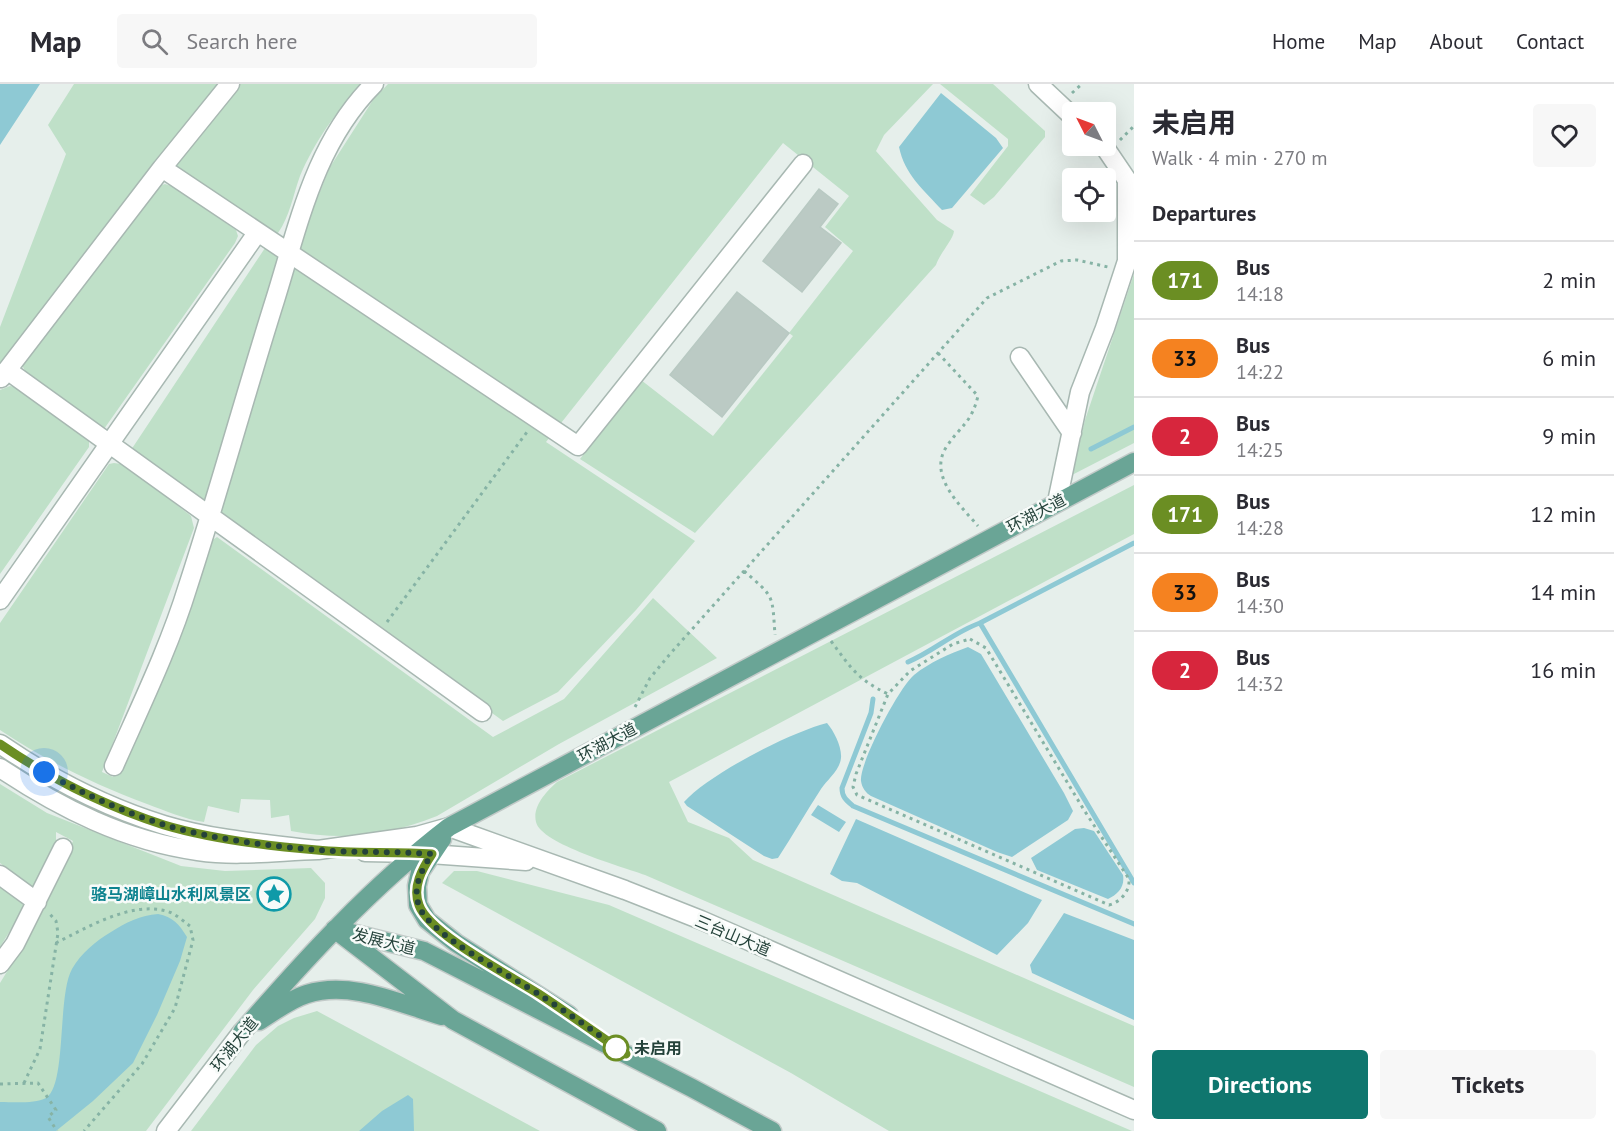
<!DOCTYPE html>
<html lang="en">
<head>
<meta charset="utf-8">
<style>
  :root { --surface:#fff; --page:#f7f7f7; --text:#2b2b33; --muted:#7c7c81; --line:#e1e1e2; --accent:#0f766e }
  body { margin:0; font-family:"PT Sans","Noto Sans SC",sans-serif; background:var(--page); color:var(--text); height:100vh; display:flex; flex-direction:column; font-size:22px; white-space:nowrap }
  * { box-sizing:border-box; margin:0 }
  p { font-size:20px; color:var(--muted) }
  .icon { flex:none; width:33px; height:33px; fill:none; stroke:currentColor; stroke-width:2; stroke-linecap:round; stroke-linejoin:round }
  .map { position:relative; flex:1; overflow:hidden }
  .side { display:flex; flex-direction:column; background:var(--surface); width:480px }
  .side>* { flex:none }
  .badge { padding:0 12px; border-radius:20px; font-size:21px; line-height:39px }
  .needle { width:39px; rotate:312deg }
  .tools { position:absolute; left:1062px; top:18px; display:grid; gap:12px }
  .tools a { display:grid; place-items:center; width:54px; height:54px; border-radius:6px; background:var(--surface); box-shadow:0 6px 24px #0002; font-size:30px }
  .you { position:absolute; width:30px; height:30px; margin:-15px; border:4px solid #fff; border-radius:50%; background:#1a73e8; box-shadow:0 0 0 9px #1a73e833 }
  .map>.badge { position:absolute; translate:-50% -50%; box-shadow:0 0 0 3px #fff }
  h2 { padding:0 18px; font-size:22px; line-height:54px }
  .round { display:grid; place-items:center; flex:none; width:63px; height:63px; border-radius:6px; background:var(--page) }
  .head { display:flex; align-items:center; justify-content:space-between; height:102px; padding:0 18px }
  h1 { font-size:28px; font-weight:700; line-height:45px }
  .primary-button { display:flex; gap:12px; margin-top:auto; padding:12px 18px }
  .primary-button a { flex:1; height:69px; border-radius:6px; background:var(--accent); color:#fff; font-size:24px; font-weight:700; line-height:69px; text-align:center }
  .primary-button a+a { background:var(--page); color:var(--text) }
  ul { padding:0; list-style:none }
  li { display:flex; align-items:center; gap:18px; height:78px; padding:0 18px; border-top:2px solid var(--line) }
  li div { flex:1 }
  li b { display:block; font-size:22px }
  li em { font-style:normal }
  li .badge { min-width:66px; font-weight:700; text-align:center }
  header { display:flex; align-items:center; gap:36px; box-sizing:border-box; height:84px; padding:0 30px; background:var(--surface); border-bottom:2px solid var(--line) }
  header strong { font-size:28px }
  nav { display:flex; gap:33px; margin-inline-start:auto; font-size:21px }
  .search { width:420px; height:54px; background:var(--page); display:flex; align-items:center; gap:15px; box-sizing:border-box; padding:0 21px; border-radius:6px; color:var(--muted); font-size:22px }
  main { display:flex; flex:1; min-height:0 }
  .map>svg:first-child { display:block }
  .green { fill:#bfe0c8 }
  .water { fill:#8ec9d4 }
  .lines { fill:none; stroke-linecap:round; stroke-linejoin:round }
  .stream { stroke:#8ec9d4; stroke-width:5 }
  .building { fill:#bbcac4; stroke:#b8c9c2; stroke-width:1.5 }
  .minor-casing { stroke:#a8b8b2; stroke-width:21 }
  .major-casing { stroke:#c2cac8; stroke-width:21 }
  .path { stroke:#86b3a5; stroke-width:3; stroke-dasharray:3 4.5; stroke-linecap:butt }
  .minor { stroke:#fff; stroke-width:18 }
  .major { stroke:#6aa596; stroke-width:18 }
  .line-casing { stroke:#fff; stroke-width:14 }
  .line { stroke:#6b8e23; stroke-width:9 }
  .walk { stroke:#24423a; stroke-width:6; stroke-dasharray:0 10.8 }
  .stop-dot { fill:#fff; stroke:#6b8e23; stroke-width:3 }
  .labels { text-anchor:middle; stroke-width:5; stroke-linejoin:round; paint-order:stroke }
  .street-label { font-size:16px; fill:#24423a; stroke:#f7fbf9 }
  .culture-label { font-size:16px; font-weight:bold; fill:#0d838f; stroke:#f7fbf9; text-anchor:end }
  .stop-label { font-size:16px; font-weight:bold; fill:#24423a; stroke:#f7fbf9; text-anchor:start }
</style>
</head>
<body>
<header>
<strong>Map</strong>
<div class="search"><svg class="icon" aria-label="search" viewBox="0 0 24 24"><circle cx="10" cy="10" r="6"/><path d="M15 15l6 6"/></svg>Search here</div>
<nav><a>Home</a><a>Map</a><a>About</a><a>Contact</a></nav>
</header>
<main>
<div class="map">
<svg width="1134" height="1047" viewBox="0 0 1134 1047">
  <rect width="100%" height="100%" fill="#e6efeb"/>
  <path class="green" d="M 74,0 L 222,0 L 0,281 L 0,243 L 66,70 L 48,41 Z
    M 236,0 L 363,0 C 337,25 314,59 300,92 C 293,111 290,132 278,149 L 269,148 L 184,89 L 176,81 L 176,73 Z
    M 388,0 L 933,0 L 884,51 L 876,67 L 937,136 L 954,147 C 953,156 940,169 936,181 L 695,449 L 580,375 L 641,296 L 713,352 L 793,252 L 789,249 L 853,167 L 825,143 L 849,112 L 783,59 L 546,358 L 695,457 L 636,526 L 558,608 L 503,637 L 131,366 L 265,164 L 300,157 L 330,83 L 373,16 Z
    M 940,0 L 993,0 L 1045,47 L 1045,53 L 994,113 L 984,121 L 970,111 L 1008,62 L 1008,55 Z
    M 165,100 L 174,103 L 236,146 L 238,152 L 235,159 L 104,345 L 27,291 L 23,283 L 23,275 L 156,103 Z
    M 1134,190 L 1134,359 L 1072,391 L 1085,336 Z
    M 10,302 L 21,304 L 89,355 L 89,363 L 0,490 L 0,306 Z
    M 114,379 L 121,380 L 131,385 L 191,432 L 194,444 L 102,688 L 113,693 L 135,648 L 211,457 L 217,453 L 493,653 L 564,615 L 653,514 L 717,574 L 559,660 L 437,732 C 386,752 345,757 291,747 L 289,731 L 271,734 L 270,716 L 241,715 L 239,729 L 208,722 L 204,738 C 184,735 166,727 147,720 C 96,701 46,677 0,646 L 0,539 L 109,380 Z
    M 1134,401 L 1134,450 L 669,698 L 688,738 L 729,754 L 753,776 L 1134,942 L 1134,1003 L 645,791 C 623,783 541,760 536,738 C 532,722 547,707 557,698 Z
    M 0,700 L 47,729 L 181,782 L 225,787 L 311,784 L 325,799 L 325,814 L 315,835 L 253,906 L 146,1047 L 0,1047 L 0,899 L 27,855 L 73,757 L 56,748 L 56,762 L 37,799 L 32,803 L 0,779 Z
    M 454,787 L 477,787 L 609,821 L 1132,1047 L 889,1047 L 791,989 L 442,799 Z
    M 0,800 L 18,813 L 23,821 L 18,834 L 0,863 Z
    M 317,927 L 540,1047 L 191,1047 L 256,961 L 278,942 L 294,934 Z"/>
  <path class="water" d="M 0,0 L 40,0 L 0,61 Z
    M 941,9 L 996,54 L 1003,64 L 952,124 L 942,126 C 923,105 905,91 899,63 Z
    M 968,563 L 981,570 L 1064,709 L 1073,727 L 1068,736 L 1012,773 L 997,768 L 871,712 C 866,709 862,704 861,697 C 859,679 900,602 914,591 C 930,578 949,570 968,563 Z
    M 827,639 C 834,647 842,663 841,674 C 840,686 827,696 821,705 C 806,728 793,751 778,774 L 772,775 L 764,772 L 687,722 L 684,718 C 709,690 791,648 827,639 Z
    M 818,721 L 846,738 L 839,748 L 811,731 Z
    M 856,735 L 1042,816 L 1028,839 L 997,871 L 857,799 L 842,797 L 830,790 Z
    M 1084,744 L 1094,747 L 1123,791 C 1125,803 1118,810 1108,815 L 1037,786 L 1031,774 L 1075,745 Z
    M 1064,829 L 1134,856 L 1134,936 L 1032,889 L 1030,881 Z
    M 158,830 C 173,833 179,840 187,853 L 180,877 L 157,931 L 133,979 L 93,1017 L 56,1047 L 0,1047 L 0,1018 C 13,1018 34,1020 46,1014 C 67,1001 57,912 72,885 C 81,869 96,857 111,848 C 125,839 141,831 158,830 Z
    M 408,1011 L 413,1015 L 414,1047 L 359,1047 L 382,1027 Z"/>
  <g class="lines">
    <path class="stream" d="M 1091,365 L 1134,343
      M 980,539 L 1134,799
      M 908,578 C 934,567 954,548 980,539 L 1134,459
      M 873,615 L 871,629 L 842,704 C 842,713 846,716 853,722 L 1134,840"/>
  </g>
  <path class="building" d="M 819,105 L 838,120 L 820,143 L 841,159 L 802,208 L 763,177 Z
    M 737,208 L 789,249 L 722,333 L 670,291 Z"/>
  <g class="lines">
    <defs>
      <path id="minor" d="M 1038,0 L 1072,32
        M 162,84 L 578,362 L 803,80
        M 1020,273 L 1072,349
        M 7,286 L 482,628
        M 1,294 L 162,84 L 230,0
        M 1057,418 L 1080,308 L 1105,244 L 1127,177 L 1127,96 L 1104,62
        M 0,516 L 257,149
        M 0,660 C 51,695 105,723 164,741 C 214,756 267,760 318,766 C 279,767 237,773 198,767 C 125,757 60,724 0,684
        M 114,682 C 140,623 169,564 188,502 C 219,407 245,311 275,216 C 299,139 315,59 374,0
        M 318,766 L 417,752 L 449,743 L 625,806 L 701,836 L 1134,1026
        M 365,768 L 416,769 L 526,777
        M 0,791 L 37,818
        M 0,880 L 15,860 L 63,764
        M 166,1047 L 242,948"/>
      <path id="major" d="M 442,755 L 420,788 L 417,802 L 418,821 L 427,836 L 456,859 L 569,931
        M 335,845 L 424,867 L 692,1004 L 772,1047
        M 341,850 L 453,936 L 657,1047
        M 259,937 C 274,928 290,915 307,910 C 351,896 400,920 442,932
        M 242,948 C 306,874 371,803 449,743 L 1134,378"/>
    </defs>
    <use href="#minor" class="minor-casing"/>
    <use href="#major" class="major-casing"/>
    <path class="path" d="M 1072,9 L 1082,0
      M 1120,56 L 1134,42
      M 938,269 L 978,312 C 971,340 961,341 947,362 C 927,391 960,421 978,442
      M 744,487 C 775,514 772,510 775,551
      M 387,538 L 527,348
      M 970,555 L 986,564 L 1084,726 L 1129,795 C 1130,808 1120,818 1109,821 L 857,711 L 853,703 L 856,690 L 888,610 L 910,587 L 953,560 Z
      M 831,557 C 851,584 857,595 888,610
      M 635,623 L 650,594 L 670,570 L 987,214 L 1061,177 L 1077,176 L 1108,183
      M 56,859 C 86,844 131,817 166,827 C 175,829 183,837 190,842 L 193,856 L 175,924 L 142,980 L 84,1047
      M 24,999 L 40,965 L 58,849 L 56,837 L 49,829
      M 0,1000 L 38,999 L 56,1026 L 48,1033 L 57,1047"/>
    <use href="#minor" class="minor"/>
    <use href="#major" class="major"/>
  </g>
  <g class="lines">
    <defs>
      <path id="line" d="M 0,660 C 51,695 105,722 164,741 C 211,755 268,762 317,766 C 355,770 394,767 432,770 C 422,785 412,803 419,821 C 429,850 511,892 539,910 C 568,929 597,950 626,970"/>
    </defs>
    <use href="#line" class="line-casing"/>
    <use href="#line" class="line"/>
    <path class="walk" d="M 44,688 C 82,709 123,728 165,741 C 212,755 268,762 318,766 C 356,769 394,767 432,770 C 422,785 412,803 419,822 C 430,852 512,892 540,911 C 566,928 592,945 616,964"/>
  </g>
  <defs>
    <symbol id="sight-ring" viewBox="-11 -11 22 22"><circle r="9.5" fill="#f7fbf9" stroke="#0f9aa8" stroke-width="1.5"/><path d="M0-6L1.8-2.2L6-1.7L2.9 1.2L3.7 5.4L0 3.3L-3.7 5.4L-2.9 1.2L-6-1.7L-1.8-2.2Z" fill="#0f9aa8"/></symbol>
  </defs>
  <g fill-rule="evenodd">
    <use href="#sight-ring" x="255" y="791" width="38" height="38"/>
  </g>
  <circle class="stop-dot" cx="616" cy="964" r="12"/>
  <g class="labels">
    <g class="street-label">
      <text transform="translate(1036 429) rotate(-28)" y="6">环湖大道</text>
      <text transform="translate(607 658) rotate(-28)" y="6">环湖大道</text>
      <text transform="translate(733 851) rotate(23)" y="6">三台山大道</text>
      <text transform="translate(384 857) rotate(14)" y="6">发展大道</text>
      <text transform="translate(234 960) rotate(-51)" y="6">环湖大道</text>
    </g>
    <g class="culture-label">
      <text x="251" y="816">骆马湖嶂山水利风景区</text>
    </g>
    <g class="stop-label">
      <text x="634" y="970">未启用</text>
    </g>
  </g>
</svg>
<div class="tools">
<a><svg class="needle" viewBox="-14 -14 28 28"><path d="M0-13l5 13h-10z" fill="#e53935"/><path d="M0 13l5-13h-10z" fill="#7c7c81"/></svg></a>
<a><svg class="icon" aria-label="locate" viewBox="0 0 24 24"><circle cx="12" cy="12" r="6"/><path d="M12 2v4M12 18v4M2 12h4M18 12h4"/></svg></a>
</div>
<div class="you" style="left:44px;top:688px"></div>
</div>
<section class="side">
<div class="head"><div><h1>未启用</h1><p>Walk · 4 min · 270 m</p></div><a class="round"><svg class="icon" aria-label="heart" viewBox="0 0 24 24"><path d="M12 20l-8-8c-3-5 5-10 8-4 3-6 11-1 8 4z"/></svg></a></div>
<h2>Departures</h2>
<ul>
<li><span class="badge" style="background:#6b8e23;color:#fff">171</span><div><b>Bus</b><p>14:18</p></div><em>2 min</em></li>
<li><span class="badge" style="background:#f58220;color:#111">33</span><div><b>Bus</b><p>14:22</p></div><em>6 min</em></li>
<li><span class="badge" style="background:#d7263d;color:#fff">2</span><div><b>Bus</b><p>14:25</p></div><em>9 min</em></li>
<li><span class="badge" style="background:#6b8e23;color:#fff">171</span><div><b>Bus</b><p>14:28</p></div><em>12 min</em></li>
<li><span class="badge" style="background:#f58220;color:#111">33</span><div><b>Bus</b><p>14:30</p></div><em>14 min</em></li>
<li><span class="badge" style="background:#d7263d;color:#fff">2</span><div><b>Bus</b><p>14:32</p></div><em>16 min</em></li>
</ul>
<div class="primary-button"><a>Directions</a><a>Tickets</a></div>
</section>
</main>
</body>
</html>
